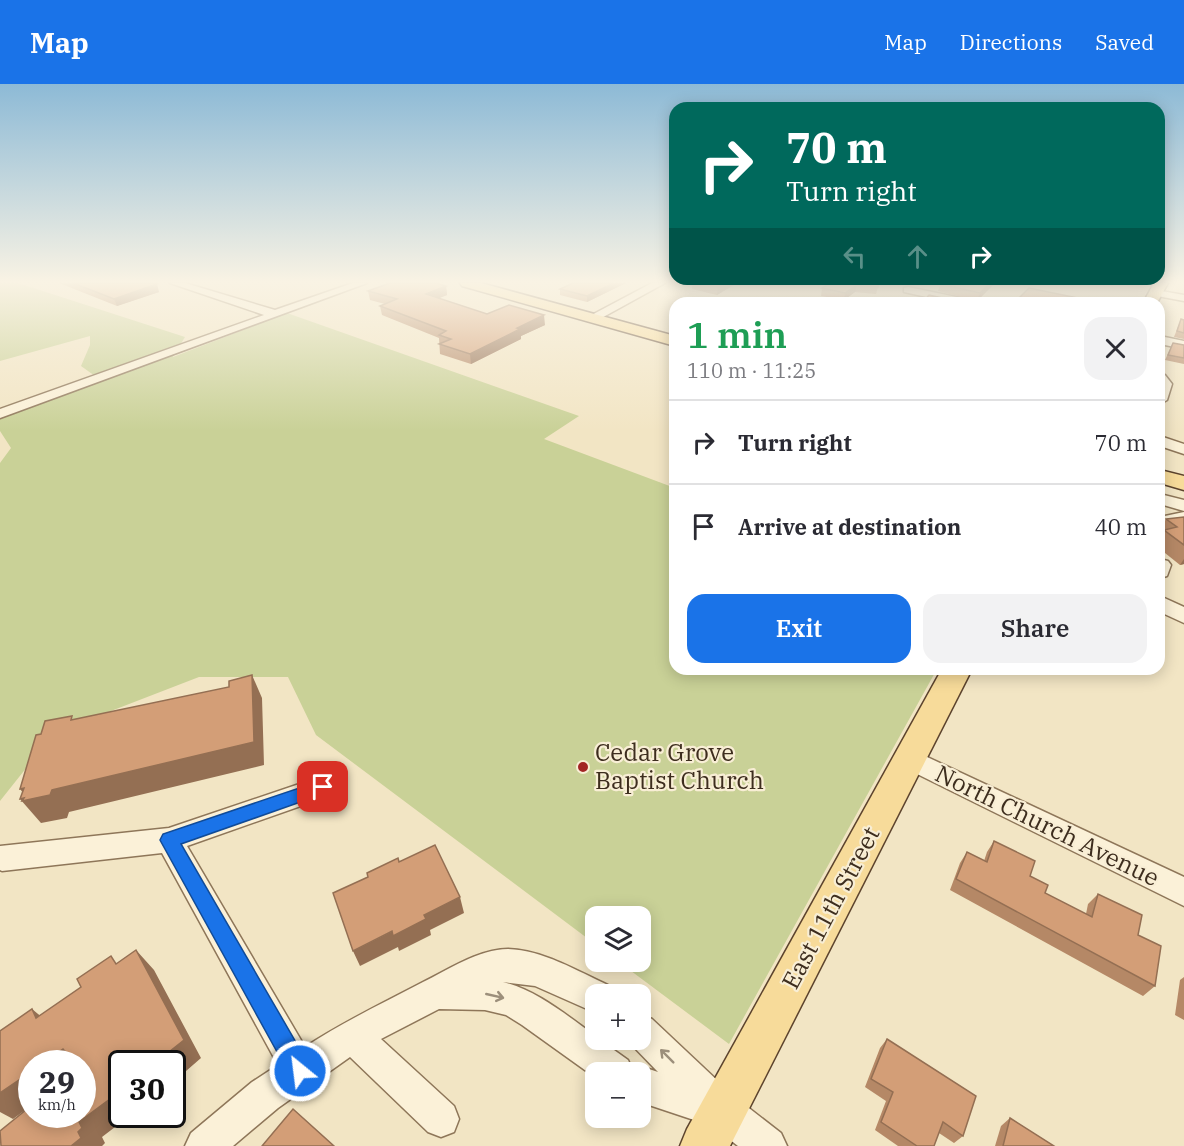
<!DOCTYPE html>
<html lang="en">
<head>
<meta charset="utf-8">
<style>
  body { margin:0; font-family:"IBM Plex Serif",serif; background:#f2f2f3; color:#2b2b33; height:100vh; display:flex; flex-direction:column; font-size:22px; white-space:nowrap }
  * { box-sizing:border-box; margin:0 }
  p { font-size:20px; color:#7c7c81 }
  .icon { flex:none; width:33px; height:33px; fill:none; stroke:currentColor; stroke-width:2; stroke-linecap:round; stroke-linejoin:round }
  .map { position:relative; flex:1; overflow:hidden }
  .drawer { position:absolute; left:669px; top:213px; width:496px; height:378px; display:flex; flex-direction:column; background:#fff; border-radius:18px; box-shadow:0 3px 15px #0003 }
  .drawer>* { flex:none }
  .guide { position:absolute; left:669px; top:18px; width:496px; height:183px; border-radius:18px; box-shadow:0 3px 15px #0003; background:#00695c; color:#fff; overflow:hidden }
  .buttons { position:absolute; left:585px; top:822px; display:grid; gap:12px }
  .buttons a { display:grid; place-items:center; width:66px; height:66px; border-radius:12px; background:#fff; box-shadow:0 3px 15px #0003; font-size:30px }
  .speed { position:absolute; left:18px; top:966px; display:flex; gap:12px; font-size:30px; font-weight:700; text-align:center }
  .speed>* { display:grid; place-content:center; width:78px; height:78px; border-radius:50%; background:#fff; box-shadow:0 3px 15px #0003; line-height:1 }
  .speed small { font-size:15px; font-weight:400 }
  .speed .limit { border:3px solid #111; border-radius:9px; background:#fff; color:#111 }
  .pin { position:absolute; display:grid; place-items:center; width:51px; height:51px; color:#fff; margin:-26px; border-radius:12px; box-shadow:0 3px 9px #0006 }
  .me { position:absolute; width:66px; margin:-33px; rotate:331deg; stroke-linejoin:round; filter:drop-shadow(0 0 4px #0008) }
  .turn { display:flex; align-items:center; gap:21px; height:126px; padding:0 18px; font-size:27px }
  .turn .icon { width:78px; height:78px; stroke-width:2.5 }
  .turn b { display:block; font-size:42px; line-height:51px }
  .lanes { display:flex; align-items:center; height:57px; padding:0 18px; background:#0003; justify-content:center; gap:30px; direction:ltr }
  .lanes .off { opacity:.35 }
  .round { display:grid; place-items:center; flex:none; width:63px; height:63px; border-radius:18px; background:#f2f2f3 }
  .head { display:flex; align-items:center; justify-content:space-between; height:102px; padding:0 18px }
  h1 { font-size:36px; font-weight:600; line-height:45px; color:#1e9e55 }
  .action { display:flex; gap:12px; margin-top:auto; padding:12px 18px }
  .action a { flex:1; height:69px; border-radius:18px; background:#1a73e8; color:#fff; font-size:24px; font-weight:600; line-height:69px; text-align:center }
  .action a+a { background:#f2f2f3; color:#2b2b33 }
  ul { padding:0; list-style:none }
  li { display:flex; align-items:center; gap:18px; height:84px; padding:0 18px; border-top:2px solid #e1e1e2 }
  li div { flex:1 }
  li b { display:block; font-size:22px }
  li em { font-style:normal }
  header { display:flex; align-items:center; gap:36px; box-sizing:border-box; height:84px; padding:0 30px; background:#1a73e8; color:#fff }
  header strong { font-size:28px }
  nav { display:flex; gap:33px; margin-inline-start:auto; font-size:21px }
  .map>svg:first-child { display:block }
</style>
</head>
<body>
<header>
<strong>Map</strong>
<nav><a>Map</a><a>Directions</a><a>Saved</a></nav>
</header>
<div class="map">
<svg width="1184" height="1062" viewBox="0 0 1184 1062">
  <rect width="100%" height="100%" fill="#f2e5c4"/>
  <g fill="#c9d197">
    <path d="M0 199H18L185 253 180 261 95 292 81 282 90 261V252L0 277Z"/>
    <path d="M287 229 579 332 544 355 675 404V585H937L729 960 619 878H640V832H596L595 860 316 651 288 593H199L54 649 0 717V379L11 364 0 347V334L174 270 173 273Z"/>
  </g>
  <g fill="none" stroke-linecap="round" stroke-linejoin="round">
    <g stroke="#8e7659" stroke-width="3">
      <g id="minor">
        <path d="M170 199H185L275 226 353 199H367L0 334V325L264 231Z"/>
        <path d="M652 199H665L596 237H588L586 234Z"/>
        <path d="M908 203 971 216 977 219H954L904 208V204Z"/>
        <path d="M1156 206 1184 211V217L1152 211V207Z"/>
        <path d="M1160 252 1184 257V265L1160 260Z"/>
        <path d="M1160 290 1165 291 1172 300 1167 316 1160 320Z"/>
        <path d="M1160 352 1184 360V370L1160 362Z"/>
        <path d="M1160 410 1184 416V427L1160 420Z"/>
        <path d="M1184 428V438L1160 443V433Z"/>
        <path d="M1160 475 1168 477 1171 481 1167 492 1160 494Z"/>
        <path d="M1160 512 1184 523V539L1160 528Z"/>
        <path d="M910 665 1184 793V822L901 682 897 675 901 668Z"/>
        <path d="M323 692 332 695 336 703 332 711 187 762 305 963C343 938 383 919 423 898 448 886 479 865 508 865 543 866 577 887 608 901L611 910H596V929L535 902 503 898C537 906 567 932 596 952V956H600L628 976 632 985 640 982 658 988 627 956H640V930L652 935 736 1014 781 1049 787 1062H738L712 1042 640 1018V988H596V994L522 941 506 931 485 926 439 925 381 955 454 1022 459 1035 454 1048 441 1053 428 1048 350 973 278 1024 233 1062H185L191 1049 252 998 278 981 162 769 2 787 0 786V762L169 744Z"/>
      </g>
    </g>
    <g stroke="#5c432d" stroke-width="3">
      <g id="major">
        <path d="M460 199H481L675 252V262L462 202Z"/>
        <path d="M1154 199H1168L1157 219H1143Z"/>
        <path d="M1160 386 1184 392V406L1160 399Z"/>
        <path d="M942 585H972L730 1062H680L687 1045Z"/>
      </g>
    </g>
    <use href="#minor" fill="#fbf1d8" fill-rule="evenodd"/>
    <use href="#major" fill="#f7db9a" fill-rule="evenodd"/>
  </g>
  <g fill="#b58866">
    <path d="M59 199H152L159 208 117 222Z"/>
    <path d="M572 199H626L587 218 560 211V205Z"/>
    <path d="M693 199H737L717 211 692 205Z"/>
    <path d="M831 199 878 203 876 210 855 208 844 216 821 212 822 204Z"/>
    <path d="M941 199H995L977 217 938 207Z"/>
    <path d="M446 202 447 211 439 214 487 230 545 241 521 252V255L471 280 440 270 439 254 382 231 380 222 385 220 370 216 368 207Z"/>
    <path d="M1181 235 1184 236V255L1174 253Z"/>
    <path d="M1173 259 1184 261V280L1165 276Z"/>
    <path d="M1184 433V480L1180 481 1160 465V445L1166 435Z"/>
    <path d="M994 757 1030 792 1045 809 1086 830 1088 820 1098 810 1138 851 1155 902 1143 912 950 806 960 779 967 768 984 777 987 768Z"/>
    <path d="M1184 893V936L1175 931 1180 896Z"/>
    <path d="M887 955 963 1052 954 1059 939 1049 934 1062H898L875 1046 886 1017 865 1003 880 964Z"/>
    <path d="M1010 1034 1054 1062H995L1001 1042Z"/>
  </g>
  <g fill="#946f53">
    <path d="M614 199H626L587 218V212Z"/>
    <path d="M726 199H737L717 211 718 203Z"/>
    <path d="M990 199H995L977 217 980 209Z"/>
    <path d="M157 200 159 208 117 222 114 215Z"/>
    <path d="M857 201 855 208 844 216 845 209Z"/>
    <path d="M446 202 447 211 427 219 426 210Z"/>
    <path d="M544 231 545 241 521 252V255L471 280 470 270 517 244Z"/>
    <path d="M1184 475V480L1180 481Z"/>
    <path d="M252 591 262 614 264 681 69 728 67 734 41 739 20 715 24 714 29 716 20 705 24 704 52 706Z"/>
    <path d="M460 813 464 829 430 846 431 851 399 867 398 863 360 882 353 867Z"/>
    <path d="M136 866 154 886 201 974 178 994 184 1006 172 1015V980H161L159 976Z"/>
    <path d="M32 925 55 944 36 934Z"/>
    <path d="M63 965 82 980H42Z"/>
    <path d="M32 987V1021L13 1035 0 1028V1009Z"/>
    <path d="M122 1006V1030H132L102 1053 105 1059 102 1062H71L78 1048 79 1038Z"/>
  </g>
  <g fill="#d39e77" stroke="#946f53" stroke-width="1.5">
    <path d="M73 199H152L157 200 114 215Z"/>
    <path d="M390 199H436L446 202 426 210 487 230 509 221 544 231 517 244 520 245 470 270 439 260 451 255 439 251 446 247 380 222 397 215 368 207Z"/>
    <path d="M573 199H614L587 212 560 205Z"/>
    <path d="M696 199H726L718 203Z"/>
    <path d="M831 199H878V203L857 201 845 209 822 204Z"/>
    <path d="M941 199H990L980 209 940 200Z"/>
    <path d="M1029 204 1097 218 1096 219H1014Z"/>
    <path d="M929 211 955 217H974L972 219H922Z"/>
    <path d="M1181 235 1184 236V249L1177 247Z"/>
    <path d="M1173 259 1184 261V274L1168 271Z"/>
    <path d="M1184 433V461L1164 446 1177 443 1166 435Z"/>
    <path d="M252 591 254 658 52 706 50 711 22 717 24 714 20 715 24 704 20 705 36 651 41 650 45 637 72 632 71 636 229 603V597Z"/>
    <path d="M994 757 1035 777 1030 792 1048 801 1045 809 1092 833 1098 810 1142 831 1138 851 1161 862 1155 902 956 795 967 768 987 778Z"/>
    <path d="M435 761 460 813 424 831 426 835 393 852 392 847 353 867 333 809 368 793 367 789 398 774 399 778Z"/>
    <path d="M136 866 184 956 159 976 161 980H122V1006L79 1038 82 1044 78 1048 81 1054 71 1062H1L0 1047 32 1021V1030H82V980H75L63 965 42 980H32V987L0 1009V947L32 925 36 934 81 903 77 895 111 872 116 880Z"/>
    <path d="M887 955 976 1012 963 1052 943 1038 934 1062H917L881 1038 893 1008 871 995Z"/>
    <path d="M293 1025 334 1062H262Z"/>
    <path d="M1010 1034 1054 1062H1003Z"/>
  </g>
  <defs><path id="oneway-shaft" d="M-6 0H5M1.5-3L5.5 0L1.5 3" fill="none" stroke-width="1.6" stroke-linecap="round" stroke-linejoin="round" transform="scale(1.5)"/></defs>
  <g stroke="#9c8f7b">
    <use href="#oneway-shaft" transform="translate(495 912) rotate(13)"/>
    <use href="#oneway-shaft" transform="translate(667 972) rotate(-135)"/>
  </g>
  <linearGradient id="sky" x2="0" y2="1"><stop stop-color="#8dbad6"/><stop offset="0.57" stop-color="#f9f3e4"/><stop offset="1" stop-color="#f9f3e4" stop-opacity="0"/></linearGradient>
  <rect width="1184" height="347" fill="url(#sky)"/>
  <path fill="#1a73e8" stroke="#114b97" stroke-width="1.5" d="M323 696 329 698 331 703 329 708 181 760 308 979 311 987 308 995 300 998 292 995 160 756 163 750Z"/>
  <circle fill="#a22424" stroke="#f8eed5" stroke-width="2" cx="583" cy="683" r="6"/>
  <g text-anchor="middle" stroke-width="4.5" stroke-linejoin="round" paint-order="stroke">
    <g font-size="24" fill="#3d2d1e" stroke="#f8eed5" text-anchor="start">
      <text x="595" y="677">Cedar Grove<tspan x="595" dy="28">Baptist Church</tspan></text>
    </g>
    <g font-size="24" fill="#3d2d1e" stroke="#f8eed5">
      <text transform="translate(1047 742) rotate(26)" y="8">North Church Avenue</text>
      <text transform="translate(831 824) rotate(-62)" y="8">East 11th Street</text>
    </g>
  </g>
</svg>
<div class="buttons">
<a><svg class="icon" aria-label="layers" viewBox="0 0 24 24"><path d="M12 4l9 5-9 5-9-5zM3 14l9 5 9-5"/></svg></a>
<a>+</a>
<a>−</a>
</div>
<div class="speed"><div>29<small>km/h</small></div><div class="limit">30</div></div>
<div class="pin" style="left:323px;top:703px;background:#d93025"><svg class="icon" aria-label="arrive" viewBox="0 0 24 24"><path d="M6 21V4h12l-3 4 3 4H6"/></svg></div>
<svg class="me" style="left:300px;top:987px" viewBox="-20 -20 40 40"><circle r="17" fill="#1a73e8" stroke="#fff" stroke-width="3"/><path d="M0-11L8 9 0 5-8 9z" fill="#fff"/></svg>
<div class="guide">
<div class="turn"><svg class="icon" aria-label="right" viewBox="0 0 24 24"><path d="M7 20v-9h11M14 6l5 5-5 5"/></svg><div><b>70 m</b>Turn right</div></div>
<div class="lanes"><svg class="icon off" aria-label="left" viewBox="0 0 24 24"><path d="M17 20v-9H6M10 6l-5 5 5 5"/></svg><svg class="icon off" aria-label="ahead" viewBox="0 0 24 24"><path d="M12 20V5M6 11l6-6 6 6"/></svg><svg class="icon" aria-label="right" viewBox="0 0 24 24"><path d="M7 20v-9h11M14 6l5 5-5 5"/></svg></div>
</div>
<section class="drawer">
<div class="head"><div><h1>1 min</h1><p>110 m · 11:25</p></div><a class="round"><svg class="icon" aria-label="close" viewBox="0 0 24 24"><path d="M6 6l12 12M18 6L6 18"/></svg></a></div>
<ul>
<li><svg class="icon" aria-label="right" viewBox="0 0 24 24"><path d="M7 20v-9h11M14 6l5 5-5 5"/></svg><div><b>Turn right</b></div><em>70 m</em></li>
<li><svg class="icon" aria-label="arrive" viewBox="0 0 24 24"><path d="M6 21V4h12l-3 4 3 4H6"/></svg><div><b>Arrive at destination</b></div><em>40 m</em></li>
</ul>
<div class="action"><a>Exit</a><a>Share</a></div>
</section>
</div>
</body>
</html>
